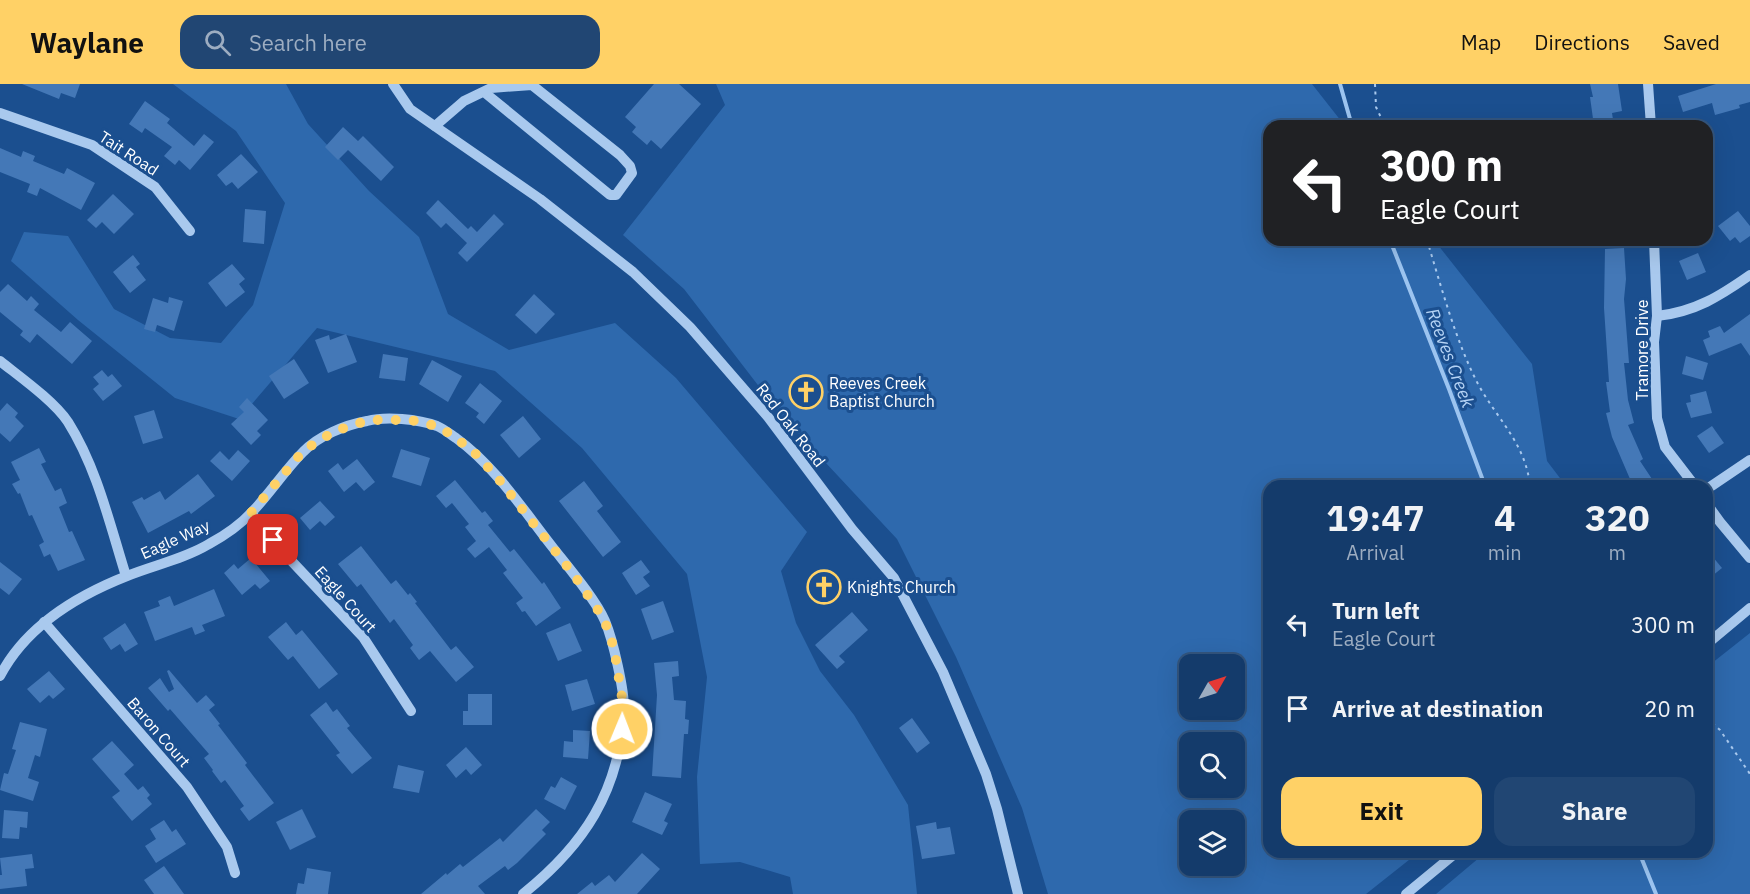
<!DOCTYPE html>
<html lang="en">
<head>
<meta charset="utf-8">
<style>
  body { margin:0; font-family:"IBM Plex Sans",sans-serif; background:#214673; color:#f1f3f6; height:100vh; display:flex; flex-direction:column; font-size:22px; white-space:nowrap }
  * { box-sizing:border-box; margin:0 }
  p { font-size:20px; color:#9dadc1 }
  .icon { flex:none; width:33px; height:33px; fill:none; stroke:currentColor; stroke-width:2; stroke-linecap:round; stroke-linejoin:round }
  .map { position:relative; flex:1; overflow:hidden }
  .details { position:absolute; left:1263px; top:396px; width:450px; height:378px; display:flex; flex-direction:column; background:#143b6b; border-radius:18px; box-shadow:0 6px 24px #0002,0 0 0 2px #33557e }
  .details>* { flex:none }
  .guide { position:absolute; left:1263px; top:36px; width:450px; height:126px; border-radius:18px; box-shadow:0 6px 24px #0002,0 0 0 2px #33557e; background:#202124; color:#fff; overflow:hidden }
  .needle { width:39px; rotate:51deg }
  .fabs { position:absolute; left:1179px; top:570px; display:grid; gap:12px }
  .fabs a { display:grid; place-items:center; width:66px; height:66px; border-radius:12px; background:#143b6b; box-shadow:0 6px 24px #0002,0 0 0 2px #33557e; font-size:30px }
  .pin { position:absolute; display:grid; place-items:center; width:51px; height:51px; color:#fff; margin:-26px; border-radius:12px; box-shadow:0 3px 9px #0006 }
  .me { position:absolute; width:66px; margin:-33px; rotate:1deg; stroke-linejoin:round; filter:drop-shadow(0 0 4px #0008) }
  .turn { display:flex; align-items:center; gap:21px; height:126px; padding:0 18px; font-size:27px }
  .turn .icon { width:78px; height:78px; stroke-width:2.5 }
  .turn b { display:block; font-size:42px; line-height:51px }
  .eta { display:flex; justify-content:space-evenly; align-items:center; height:102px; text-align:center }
  .eta b { font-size:36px; font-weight:700; line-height:42px }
  .cta { display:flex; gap:12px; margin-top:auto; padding:12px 18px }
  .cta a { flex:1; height:69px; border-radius:18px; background:#ffd166; color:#111; font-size:24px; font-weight:700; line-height:69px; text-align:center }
  .cta a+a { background:#214673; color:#f1f3f6 }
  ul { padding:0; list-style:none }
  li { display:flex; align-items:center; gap:18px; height:84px; padding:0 18px }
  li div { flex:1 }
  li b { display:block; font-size:22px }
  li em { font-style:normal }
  header { display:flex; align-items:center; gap:36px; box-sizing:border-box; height:84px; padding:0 30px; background:#ffd166; color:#111 }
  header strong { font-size:28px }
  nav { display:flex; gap:33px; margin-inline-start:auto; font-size:21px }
  .search { width:420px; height:54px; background:#214673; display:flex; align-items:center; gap:15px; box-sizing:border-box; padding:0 21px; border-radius:18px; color:#9dadc1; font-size:22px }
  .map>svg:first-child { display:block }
</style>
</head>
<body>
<header>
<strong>Waylane</strong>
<div class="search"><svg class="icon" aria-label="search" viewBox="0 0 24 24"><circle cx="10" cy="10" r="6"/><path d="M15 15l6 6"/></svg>Search here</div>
<nav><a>Map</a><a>Directions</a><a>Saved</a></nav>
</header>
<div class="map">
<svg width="1750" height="810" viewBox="0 0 1750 810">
  <rect width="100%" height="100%" fill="#1b4f8f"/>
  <g fill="#2e69ad" fill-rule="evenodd">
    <path d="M173 0H286L308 40 369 107 419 153 448 230 509 266 615 239 676 294 807 448 781 487 796 539 820 587 854 631 908 721 917 810H793L790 793 740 778 700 780 697 693 707 593 687 490 582 364 495 287 317 244 239 335 175 314 78 236 11 177 24 148 68 152 114 225 170 254 221 259 253 221 285 119 236 47Z"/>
    <path d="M716 0H1312L1345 42H1269V156H1434L1532 280 1547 377 1566 402H1269V768H1419L1366 810H1048L1022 724 956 573 897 455 781 331 684 205 623 151 725 21ZM1190 580H1234V626H1190ZM1234 658V704H1190V658ZM1234 736V782H1190V736Z"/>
    <path d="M1750 549V810H1436L1486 768H1707V583Z"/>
  </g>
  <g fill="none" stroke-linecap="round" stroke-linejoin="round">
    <g stroke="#9cc4f0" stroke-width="4">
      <path d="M1340 0 1352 42"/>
      <path d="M1390 156 1449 305 1485 402"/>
      <path d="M1639 768 1656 810"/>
    </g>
  </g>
  <g fill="#4478b7">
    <path d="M22 0H80L75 14 61 9 59 15Z"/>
    <path d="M654 0H679L701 20 661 65 651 56 647 61 632 48 636 43 625 33Z"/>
    <path d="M1590 0H1618L1622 27 1612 29 1614 42H1594L1590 13H1593Z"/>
    <path d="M1716 0H1750V18L1739 21 1740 24 1715 31 1712 19 1683 28 1678 12Z"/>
    <path d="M145 17 170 35 167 39 194 62 204 50 214 58 190 86 179 76 175 81 164 72 172 63 145 44 142 49 129 40Z"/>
    <path d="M343 43 358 57 363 52 394 83 381 97 348 66 338 76 325 63Z"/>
    <path d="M0 64 21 73 23 67 35 72 33 77 64 90 67 84 95 99 81 126 40 104 37 112 27 108 30 100 0 88Z"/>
    <path d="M241 70 258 88 238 105 232 98 226 102 217 91Z"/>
    <path d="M113 110 134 130 114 150 102 138 96 144 87 136Z"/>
    <path d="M438 116 468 145 471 142 477 148 494 130 504 140 467 178 458 169 467 159 446 139 441 144 426 129Z"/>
    <path d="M245 125 266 127 264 160 243 158Z"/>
    <path d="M1738 127 1750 142V152L1740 159 1735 153 1730 157 1718 142Z"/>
    <path d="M1624 164 1626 195 1624 215 1629 279H1624L1628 316 1634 339 1628 341 1643 375 1640 377 1654 398 1648 402H1633L1612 353 1606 329 1610 328 1606 298H1609L1604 224 1605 165Z"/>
    <path d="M1698 169 1706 188 1687 196 1679 177Z"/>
    <path d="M133 171 140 180 136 183 146 196 130 209 113 188Z"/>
    <path d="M232 180 245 195 239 200 245 208 226 223 208 199Z"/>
    <path d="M8 200 27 217 31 212 39 220 34 226 61 248 70 238 92 257 72 280 37 250 30 259 20 251 23 247 0 228V208Z"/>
    <path d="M534 210 555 230 536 250 515 231Z"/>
    <path d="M169 213 183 217 174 247 157 241 155 248 144 245 153 214 168 219Z"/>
    <path d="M1750 230V272L1741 259 1709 272 1703 256 1710 253 1708 247 1720 242 1724 249Z"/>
    <path d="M346 250 357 278 328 289 315 256 329 251 330 256Z"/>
    <path d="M383 270 408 274 405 297 379 294Z"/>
    <path d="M1686 272 1708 279 1703 296 1682 290Z"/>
    <path d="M294 275 309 299 284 315 269 292Z"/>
    <path d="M432 276 462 292 448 318 419 300Z"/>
    <path d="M102 286 108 293 112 290 122 302 103 317 93 305 99 300 93 293Z"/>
    <path d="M480 299 502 317 484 340 476 333 479 329 465 319Z"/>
    <path d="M1706 307 1712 329 1691 334 1686 319 1691 318 1690 311Z"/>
    <path d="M247 314 268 336 257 347 261 351 251 361 231 340 244 328 239 323Z"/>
    <path d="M7 319 18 329 15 333 24 342 10 358 0 349V327Z"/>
    <path d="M154 326 163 354 143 360 134 332Z"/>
    <path d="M523 332 541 355 519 374 500 351Z"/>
    <path d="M1712 342 1724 359 1709 369 1697 352Z"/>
    <path d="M39 364 46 378 41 380 55 407 61 404 67 419 59 423 69 448 72 447 85 476 58 487 50 470 44 473 39 461 44 458 32 431 29 432 20 409 18 410 12 400 20 396 11 378Z"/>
    <path d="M401 365 430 374 421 402 392 393Z"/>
    <path d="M238 366 250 377 232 397 210 377 220 367 229 376Z"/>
    <path d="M357 375 375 398 364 407 356 398 344 408 328 387 338 379 343 386Z"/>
    <path d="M198 390 215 412 191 430 189 427 148 449 132 418 142 413 144 416 160 407 165 416Z"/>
    <path d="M455 396 482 429 485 427 493 437 488 441 510 468 514 465 542 500 544 498 561 524 536 542 525 527 522 528 516 519 523 514 503 489 507 486 489 463 475 474 467 465 476 457 465 443 469 440 452 419 446 424 436 412Z"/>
    <path d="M584 397 603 422 597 427 621 458 603 473 559 417Z"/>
    <path d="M320 417 335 433 325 442 320 437 310 446 300 434Z"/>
    <path d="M361 462 391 500 396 496 408 511 410 509 417 518 415 519 451 566 456 562 474 583 456 598 430 567 419 576 410 564 413 561 394 535 390 539 361 500 357 503 338 480Z"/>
    <path d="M1707 466 1722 484 1707 496Z"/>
    <path d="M251 474 270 497 260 505 255 500 242 511 224 489 234 480 238 485Z"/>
    <path d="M641 476 650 488 643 493 650 502 636 511 622 489Z"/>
    <path d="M0 478 22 495 9 511 0 504Z"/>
    <path d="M214 505 225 532 202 541 205 547 195 551 192 543 155 557 144 528 160 522 158 517 170 512 174 522Z"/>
    <path d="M663 517 674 548 652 556 641 525Z"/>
    <path d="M852 528 868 546 839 572 845 578 837 585 815 561Z"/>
    <path d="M286 538 296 551 302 546 338 590 319 605 293 572 288 576 268 553Z"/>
    <path d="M125 539 138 560 125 568 120 560 111 566 103 554Z"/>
    <path d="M570 539 582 567 558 577 546 549Z"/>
    <path d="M678 577 679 592 672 593 674 616 686 617 685 635 689 636 688 650H684L681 694 652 692 657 611 654 579Z"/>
    <path d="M169 586 197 619 206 611 215 621 209 626 220 640 218 641 247 679 245 681 274 719 249 737 240 725 244 722 225 696 221 699 212 687 213 686 204 674 209 670 170 625 168 627 148 604 160 594 169 608 174 605 167 587Z"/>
    <path d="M49 587 65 605 53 615 49 611 40 619 27 605Z"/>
    <path d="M587 595 595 620 572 627 565 601Z"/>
    <path d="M468 610H492V641H463V627H468Z"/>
    <path d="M326 618 333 628 337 625 350 642 347 644 372 674 352 690 336 671 340 669 310 631Z"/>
    <path d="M912 634 930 659 917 669 899 644Z"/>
    <path d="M20 638 47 645 40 673 35 671 28 694 39 698 33 717 0 706 4 689 8 690 16 666 12 665Z"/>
    <path d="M573 646 590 647 588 675 563 673 564 657 573 658Z"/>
    <path d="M112 657 134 681 124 690 138 706 143 702 150 711 147 714 152 720 132 737 112 713 120 707 92 675Z"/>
    <path d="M466 663 482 681 471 691 466 685 456 694 446 681Z"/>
    <path d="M398 681 424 687 419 709 393 704Z"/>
    <path d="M561 693 577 702 565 726 544 715 551 702 555 704Z"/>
    <path d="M645 708 672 720 664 737 668 739 662 751 632 738Z"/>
    <path d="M302 725 316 753 290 766 276 738Z"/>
    <path d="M536 725 550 738 542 746 546 750 517 779 508 786 505 782 478 802 485 810H421L446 789 447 791 460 780 463 783 500 754 503 758Z"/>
    <path d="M4 726 28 728 27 744 20 743 19 755 2 754Z"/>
    <path d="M164 736 172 748 176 745 186 760 156 779 145 762 156 755 150 745Z"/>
    <path d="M936 738 937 745 950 743 955 770 922 775 916 742Z"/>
    <path d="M642 769 660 785 637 810H577L592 798 595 802 609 791 615 798Z"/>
    <path d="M32 770 34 784 25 785 27 802 0 805V791H2L0 774Z"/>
    <path d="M164 782 184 810H154L144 796Z"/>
    <path d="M307 784 331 788 328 810H296L298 799 304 800Z"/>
  </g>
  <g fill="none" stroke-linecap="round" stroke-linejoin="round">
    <g stroke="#a9c9ee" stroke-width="2" stroke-dasharray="3 4.5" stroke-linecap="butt">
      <path d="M1375 0 1376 23 1385 42"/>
      <path d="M1427 156C1441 202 1456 258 1478 300 1497 335 1526 360 1530 402"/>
      <path d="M1707 634 1720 646 1750 690"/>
    </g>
    <g stroke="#a9c9ee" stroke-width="10">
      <path d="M393 0 410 25 540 115 633 188 690 243 768 333 852 445 894 494 943 588 986 690 997 725 1018 810"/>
      <path d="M1648 0 1651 42"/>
      <path d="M0 29 92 61 155 103 190 147"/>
      <path d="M435 42 464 17 491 4 532 1 620 71 630 82 632 89 616 111H610L484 8"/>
      <path d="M1654 156 1657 232 1654 258 1657 334 1665 363 1695 402"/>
      <path d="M1657 232C1695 228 1720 212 1750 191"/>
      <path d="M0 277C20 293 54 317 68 338 97 384 110 441 126 492"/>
      <path d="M1707 405 1750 376"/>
      <path d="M1707 420 1720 438 1750 474"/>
      <path d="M251 429 284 469 363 553 411 627"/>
      <path d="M44 538 187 703 227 763 235 789"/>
      <path d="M1707 560 1750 524"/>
      <path d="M0 592C26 542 76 512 127 492 154 481 184 475 209 460 224 452 242 439 253 427 271 408 285 386 303 368 318 352 345 341 367 337 386 332 418 335 437 342 444 345 450 350 456 354 496 383 524 427 554 465 569 484 596 516 605 537 613 556 625 608 624 628 619 708 584 761 523 810"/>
      <path d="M1406 810 1457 768"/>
    </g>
  </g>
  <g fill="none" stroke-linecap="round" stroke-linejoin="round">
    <path stroke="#ffd166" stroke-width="10" stroke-dasharray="0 18" d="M273 456 251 429 304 366 335 347 369 336H411L440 343 472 366 497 393 574 491 604 535 614 564 624 626 622 645"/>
  </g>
  <defs>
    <g id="church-ring" transform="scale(1.725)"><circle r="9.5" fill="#1b4f8f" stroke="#ffd166" stroke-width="1.5"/><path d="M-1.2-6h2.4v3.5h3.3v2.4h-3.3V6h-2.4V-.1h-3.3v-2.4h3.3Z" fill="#ffd166"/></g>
  </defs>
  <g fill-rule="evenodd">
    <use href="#church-ring" x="806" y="308"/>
    <use href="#church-ring" x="824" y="503"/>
  </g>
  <g text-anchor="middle" stroke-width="6" stroke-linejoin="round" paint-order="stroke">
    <g font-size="16" fill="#fff" stroke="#1b4f8f">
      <text transform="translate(129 69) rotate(33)" y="6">Tait Road</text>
      <text transform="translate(1642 266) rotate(-90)" y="6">Tramore Drive</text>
      <text transform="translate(791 341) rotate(52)" y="6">Red Oak Road</text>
      <text transform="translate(175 455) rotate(-24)" y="6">Eagle Way</text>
      <text transform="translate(346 515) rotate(48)" y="6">Eagle Court</text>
      <text transform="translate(159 648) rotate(49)" y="6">Baron Court</text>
    </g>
    <g font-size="16" fill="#fff" stroke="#1b4f8f" text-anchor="start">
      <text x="829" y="305">Reeves Creek<tspan x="829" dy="18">Baptist Church</tspan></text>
      <text x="847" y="509">Knights Church</text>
    </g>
    <g font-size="18" font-style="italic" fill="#b5d3f5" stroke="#1b4f8f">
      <text transform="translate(1450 274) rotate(69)" y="6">Reeves Creek</text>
    </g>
  </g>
</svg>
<div class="fabs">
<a><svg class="needle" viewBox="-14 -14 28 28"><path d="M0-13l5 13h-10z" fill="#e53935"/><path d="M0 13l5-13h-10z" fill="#9dadc1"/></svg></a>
<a><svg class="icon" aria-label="search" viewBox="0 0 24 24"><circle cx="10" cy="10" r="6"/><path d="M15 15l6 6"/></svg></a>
<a><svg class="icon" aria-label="layers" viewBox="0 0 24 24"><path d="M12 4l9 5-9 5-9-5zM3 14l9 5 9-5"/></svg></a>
</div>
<div class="pin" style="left:273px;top:456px;background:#d93025"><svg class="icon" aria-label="arrive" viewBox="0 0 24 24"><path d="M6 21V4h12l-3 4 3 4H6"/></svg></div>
<svg class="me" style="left:622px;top:645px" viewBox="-20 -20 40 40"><circle r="17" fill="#ffd166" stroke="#fff" stroke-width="3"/><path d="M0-11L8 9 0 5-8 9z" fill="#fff"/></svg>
<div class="guide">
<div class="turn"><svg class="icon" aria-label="left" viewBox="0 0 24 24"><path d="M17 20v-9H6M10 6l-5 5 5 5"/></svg><div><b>300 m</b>Eagle Court</div></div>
</div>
<section class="details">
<div class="eta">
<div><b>19:47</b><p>Arrival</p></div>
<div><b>4</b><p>min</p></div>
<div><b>320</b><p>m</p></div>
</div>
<ul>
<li><svg class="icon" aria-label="left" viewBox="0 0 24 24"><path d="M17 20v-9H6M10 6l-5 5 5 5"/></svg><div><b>Turn left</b><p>Eagle Court</p></div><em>300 m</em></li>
<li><svg class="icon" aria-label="arrive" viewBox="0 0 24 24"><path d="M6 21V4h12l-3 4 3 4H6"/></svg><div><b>Arrive at destination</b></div><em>20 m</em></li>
</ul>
<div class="cta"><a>Exit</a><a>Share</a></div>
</section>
</div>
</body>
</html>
